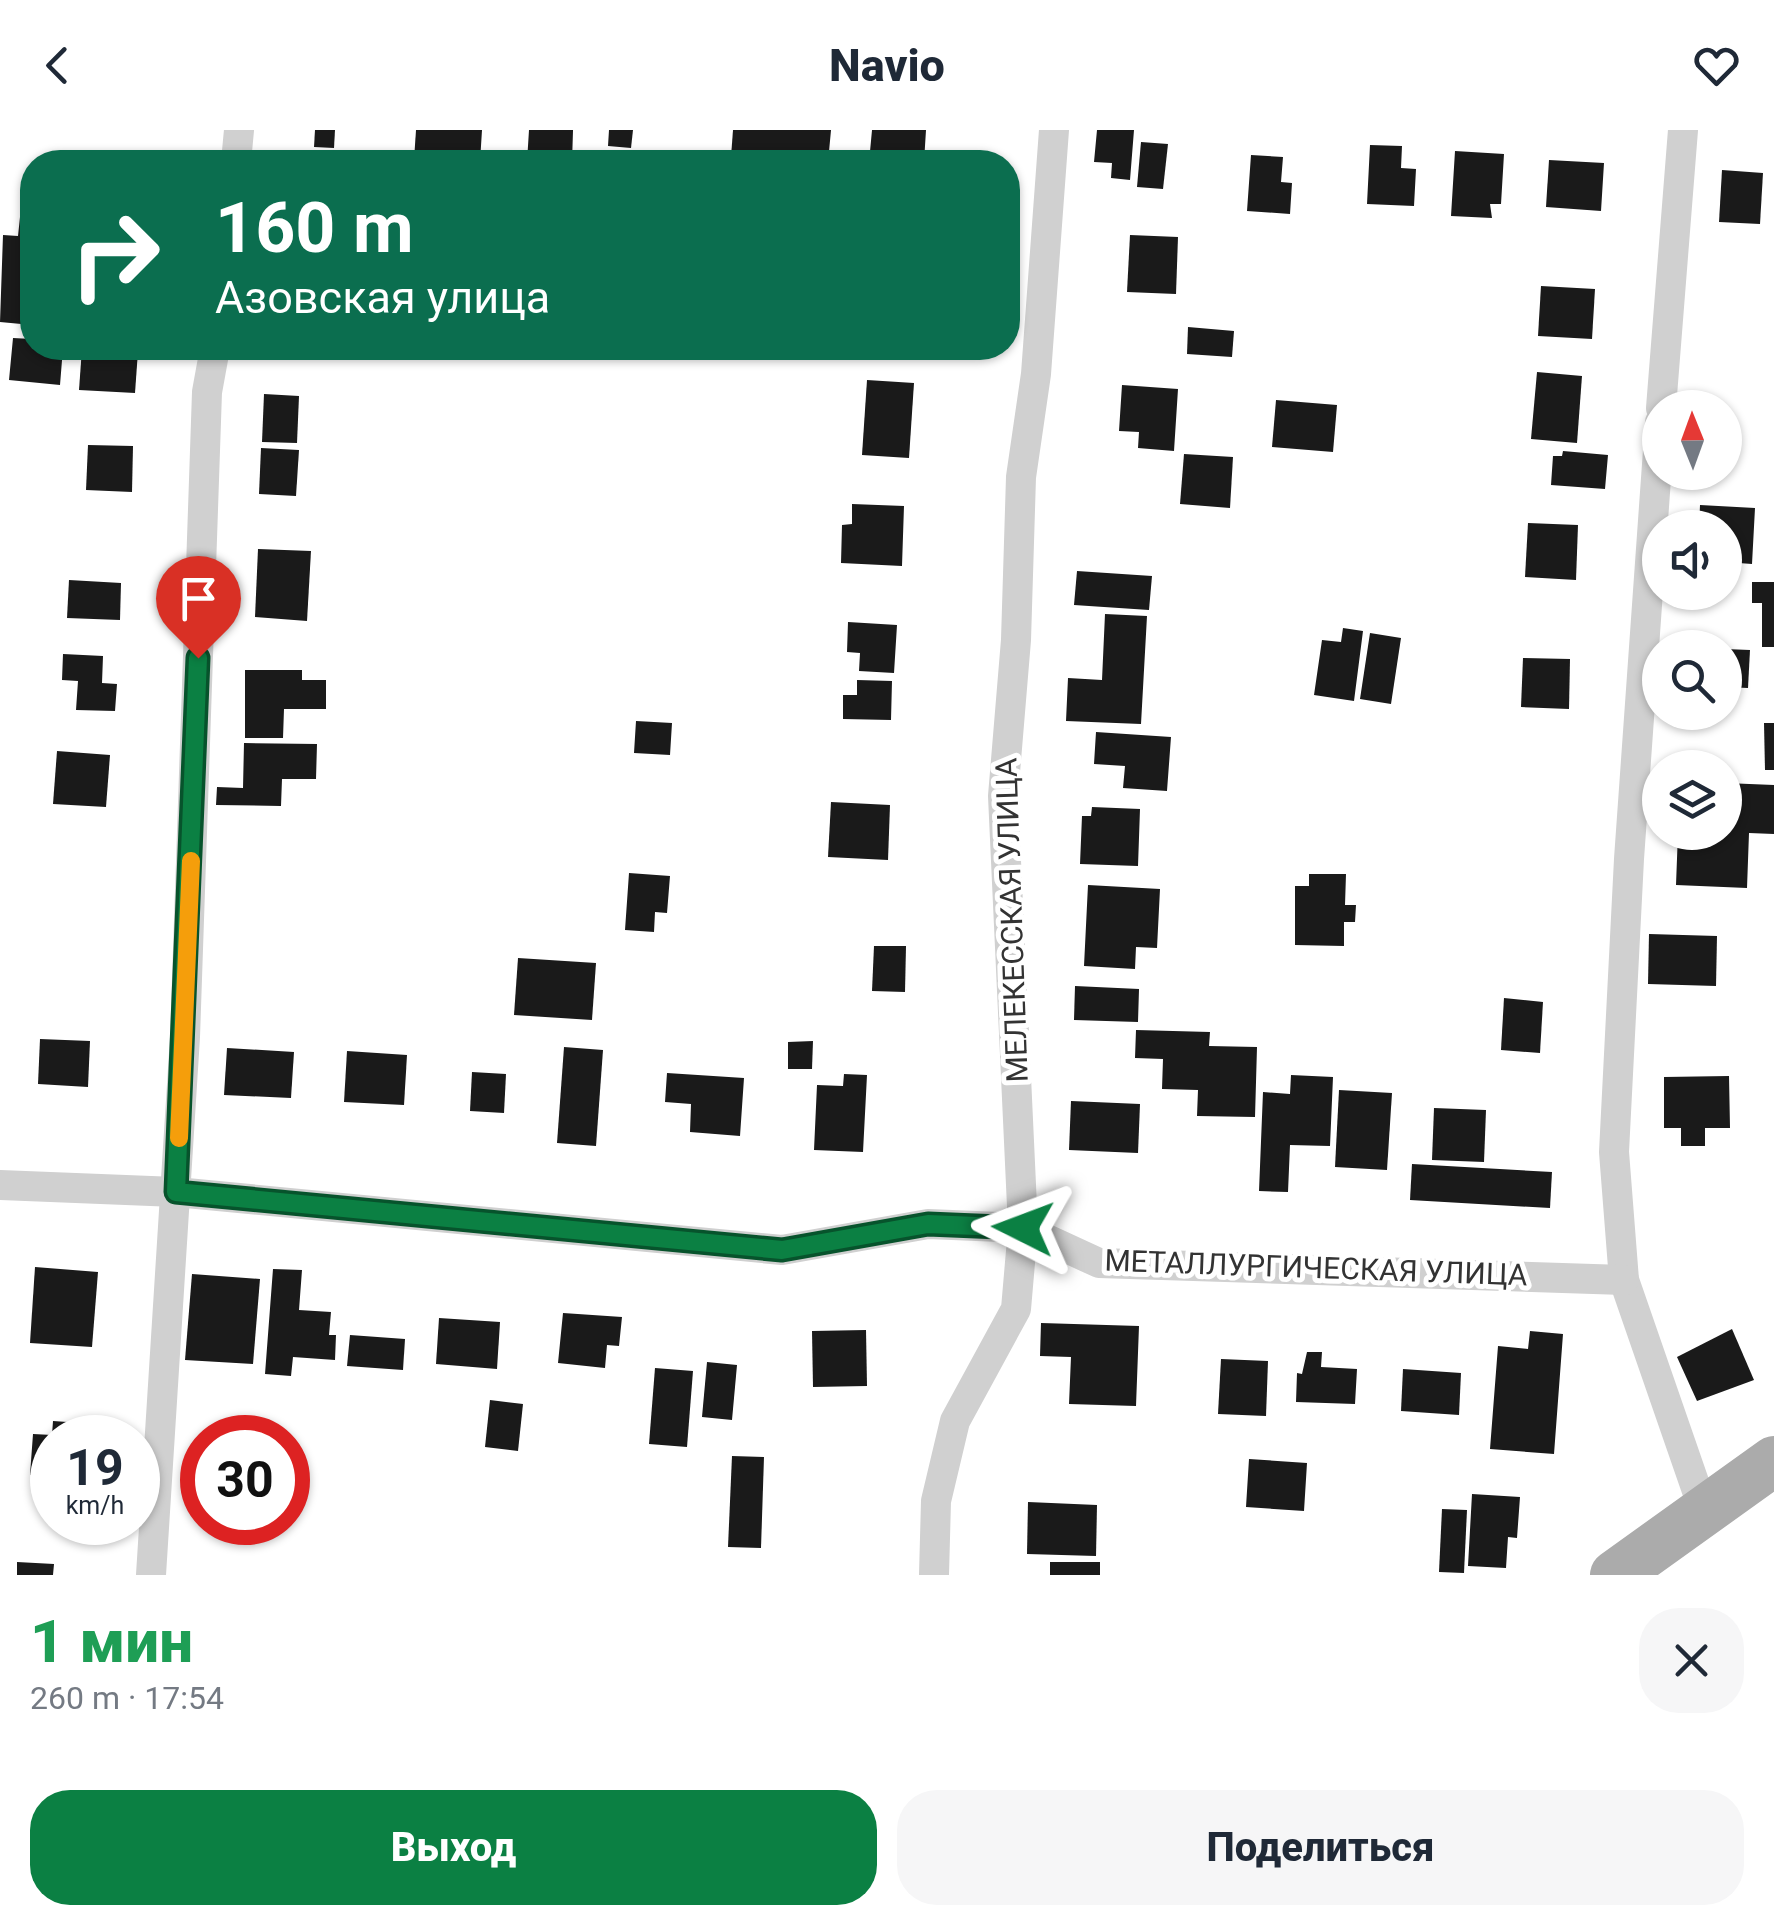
<!DOCTYPE html>
<html lang="ru">
<head>
<meta charset="utf-8">
<style>
  body { margin:0; font-family:Roboto,sans-serif; background:#f6f6f7; color:#1f2937; height:100vh; display:flex; flex-direction:column; font-size:38px; white-space:nowrap }
  * { box-sizing:border-box; margin:0 }
  p { font-size:32px; color:#747a83 }
  .icon { flex:none; width:55px; height:55px; fill:none; stroke:currentColor; stroke-width:2; stroke-linecap:round; stroke-linejoin:round }
  .map { position:relative; height:1445px; overflow:hidden }
  .side { display:flex; flex-direction:column; background:#fff; flex:1 }
  .side>* { flex:none }
  .guide { position:absolute; left:20px; top:20px; width:1000px; height:210px; border-radius:40px; box-shadow:0 2px 8px #0004; background:#0b6e4f; color:#fff; overflow:hidden }
  .needle { width:65px; rotate:359deg }
  .buttons { position:absolute; left:1642px; top:260px; display:grid; gap:20px }
  .buttons a { display:grid; place-items:center; width:100px; height:100px; border-radius:50%; background:#fff; box-shadow:0 2px 8px #0004; font-size:50px }
  .speed { position:absolute; left:30px; top:1285px; display:flex; gap:20px; font-size:50px; font-weight:700; text-align:center }
  .speed>* { display:grid; place-content:center; width:130px; height:130px; border-radius:50%; background:#fff; box-shadow:0 2px 8px #0004; line-height:1 }
  .speed small { font-size:25px; font-weight:400 }
  .speed .limit { border:15px solid #d22; background:#fff; color:#111 }
  .pin { position:absolute; display:grid; place-items:center; width:85px; height:85px; color:#fff; margin:-102px -42px; border-radius:50% 50% 50% 0; rotate:-45deg; box-shadow:0 0 10px #0007 }
  .pin .icon { rotate:45deg }
  .me { position:absolute; width:110px; margin:-55px; rotate:273deg; stroke-linejoin:round; filter:drop-shadow(0 0 8px #0008) }
  .turn { display:flex; align-items:center; gap:35px; height:210px; padding:0 30px; font-size:45px }
  .turn .icon { width:130px; height:130px; stroke-width:2.5 }
  .turn b { display:block; font-size:70px; line-height:85px }
  .round { display:grid; place-items:center; flex:none; width:105px; height:105px; border-radius:40px; background:#f6f6f7 }
  .headline { display:flex; align-items:center; justify-content:space-between; height:170px; padding:0 30px }
  h1 { font-size:60px; font-weight:800; line-height:75px; color:#1e9e55 }
  .action { display:flex; gap:20px; margin-top:auto; padding:20px 30px }
  .action a { flex:1; height:115px; border-radius:40px; background:#0b8043; color:#fff; font-size:40px; font-weight:800; line-height:115px; text-align:center }
  .action a+a { background:#f6f6f7; color:#1f2937 }
  header { display:flex; justify-content:space-between; align-items:center; height:130px; padding:0 30px; background:#fff; font-size:45px; font-weight:800 }
  .map>svg:first-child { display:block }
</style>
</head>
<body>
<header><svg class="icon" aria-label="back" viewBox="0 0 24 24"><path d="M15 5l-7 7 7 7"/></svg>Navio<svg class="icon" aria-label="heart" viewBox="0 0 24 24"><path d="M12 20l-8-8c-3-5 5-10 8-4 3-6 11-1 8 4z"/></svg></header>
<div class="map">
<svg width="1774" height="1445" viewBox="0 0 1774 1445">
  <rect width="100%" height="100%" fill="#fff"/>
  <g fill="#1a1a1a">
    <path d="M315 0H335L334 18 314 17Z"/>
    <path d="M416 0H482L480 32 414 30Z"/>
    <path d="M529 0H573L572 32H527Z"/>
    <path d="M609 0H633L631 18 608 16Z"/>
    <path d="M733 0H831L828 32H765L731 27Z"/>
    <path d="M872 0H926L924 32H869Z"/>
    <path d="M1097 0H1134L1130 50 1111 48 1112 33 1094 32Z"/>
    <path d="M1141 12 1168 14 1163 59 1137 57Z"/>
    <path d="M1370 15 1402 16 1401 38 1416 39 1414 76 1367 74Z"/>
    <path d="M1455 21 1504 24 1501 74H1490L1492 88 1451 86Z"/>
    <path d="M1251 25 1283 27 1281 52 1292 53 1290 84 1247 81Z"/>
    <path d="M1549 30 1604 33 1601 81 1546 77Z"/>
    <path d="M1722 40 1763 43 1760 94 1719 92Z"/>
    <path d="M20 87 32 89V195L0 192 3 105 18 106Z"/>
    <path d="M1130 105 1178 107 1176 164 1127 162Z"/>
    <path d="M1541 156 1595 159 1592 209 1538 206Z"/>
    <path d="M1188 197 1234 201 1232 227 1187 224Z"/>
    <path d="M13 208 32 209V218H63L60 255 9 250Z"/>
    <path d="M82 218 138 221 135 263 79 260Z"/>
    <path d="M1537 242 1582 246 1577 313 1531 309Z"/>
    <path d="M867 250 914 253 909 328 862 325Z"/>
    <path d="M1122 255 1178 259 1174 321 1138 318 1139 302 1119 301Z"/>
    <path d="M264 264 299 266 297 313 262 312Z"/>
    <path d="M1276 270 1337 275 1333 322 1272 317Z"/>
    <path d="M88 315 133 316 132 362 86 360Z"/>
    <path d="M261 318 299 320 296 366 259 364Z"/>
    <path d="M1563 321 1608 325 1605 359 1551 355 1553 326H1562Z"/>
    <path d="M1184 324 1233 327 1230 378 1180 374Z"/>
    <path d="M852 374 904 376 902 436 841 433 842 395 852 394Z"/>
    <path d="M1700 375 1755 378 1752 434 1725 432V398H1699Z"/>
    <path d="M1528 393 1578 395 1576 450 1525 447Z"/>
    <path d="M258 419 311 421 307 491 255 487Z"/>
    <path d="M1077 441 1152 446 1149 480 1074 475Z"/>
    <path d="M69 450 121 453 120 490 67 488Z"/>
    <path d="M1752 452H1774V517H1762V473H1752Z"/>
    <path d="M1105 484 1147 486 1141 594 1066 591 1068 548 1102 550Z"/>
    <path d="M848 492 897 495 894 543 859 541 860 523 847 522Z"/>
    <path d="M1343 498 1363 501 1354 571 1314 565 1322 510 1341 512Z"/>
    <path d="M1370 503 1401 508 1391 574 1360 569Z"/>
    <path d="M1725 519 1750 520 1748 558 1725 557Z"/>
    <path d="M63 524 103 526 102 553 117 554 115 581 76 580 78 551 62 550Z"/>
    <path d="M1523 528 1570 529 1569 579 1521 577Z"/>
    <path d="M245 540H302V550H326V579H284L283 608H245Z"/>
    <path d="M857 550 892 551 891 590 843 589V565H857Z"/>
    <path d="M636 591 672 593 670 625 634 623Z"/>
    <path d="M1764 593H1774V640H1765Z"/>
    <path d="M1096 602 1171 607 1167 661 1123 658 1125 636 1094 634Z"/>
    <path d="M244 613 317 614 316 649H282L281 676 216 675 217 657 243 658Z"/>
    <path d="M57 621 110 625 106 677 53 674Z"/>
    <path d="M1725 653 1774 655V704L1749 703 1747 758 1676 755 1678 702H1725Z"/>
    <path d="M831 672 890 675 888 730 828 727Z"/>
    <path d="M1092 677 1140 679 1138 736 1080 734 1082 686H1091Z"/>
    <path d="M629 743 670 746 667 783 655 782 654 802 625 800Z"/>
    <path d="M1309 744H1346L1345 775H1356L1355 792H1344V816L1295 815V756H1309Z"/>
    <path d="M1088 755 1160 759 1157 818 1136 817 1135 839 1084 836Z"/>
    <path d="M1649 804 1717 806 1716 856 1648 854Z"/>
    <path d="M874 816H906L905 862 872 861Z"/>
    <path d="M518 828 596 833 592 890 514 885Z"/>
    <path d="M1075 856 1139 859 1138 892 1074 890Z"/>
    <path d="M1504 868 1543 872 1540 923 1501 920Z"/>
    <path d="M1136 900 1210 902 1209 916 1257 917 1255 987 1197 986 1198 960 1162 959 1163 929 1135 928Z"/>
    <path d="M40 909 90 911 88 957 38 954Z"/>
    <path d="M813 911 812 939H788V912Z"/>
    <path d="M564 917 603 920 596 1016 557 1013Z"/>
    <path d="M227 918 294 922 291 968 224 965Z"/>
    <path d="M347 921 407 925 404 975 344 972Z"/>
    <path d="M472 942 506 944 504 983 470 981Z"/>
    <path d="M667 943 744 948 740 1006 690 1002 691 974 665 972Z"/>
    <path d="M844 944 867 945 863 1022 814 1020 817 955 843 956Z"/>
    <path d="M1291 945 1333 947 1330 1016 1290 1015 1288 1062 1259 1061 1263 962 1290 964Z"/>
    <path d="M1729 946 1730 998H1705V1016H1681V998H1664V947Z"/>
    <path d="M1339 960 1392 963 1387 1040 1335 1037Z"/>
    <path d="M1071 971 1140 974 1138 1023 1069 1020Z"/>
    <path d="M1434 978 1486 980 1484 1032 1432 1030Z"/>
    <path d="M1412 1034 1552 1042 1550 1078 1410 1070Z"/>
    <path d="M35 1137 98 1142 92 1217 30 1213Z"/>
    <path d="M273 1139 302 1140 299 1180 331 1182 329 1205H336L335 1230 293 1227 291 1246 265 1244Z"/>
    <path d="M192 1144 260 1149 253 1234 185 1230Z"/>
    <path d="M563 1183 622 1187 619 1216 607 1215 605 1238 558 1233Z"/>
    <path d="M439 1188 500 1192 497 1239 436 1234Z"/>
    <path d="M1041 1193 1139 1196 1136 1276 1069 1274 1071 1227 1040 1226Z"/>
    <path d="M1732 1199 1754 1250 1697 1271 1677 1227Z"/>
    <path d="M866 1200 867 1256 813 1257 812 1201Z"/>
    <path d="M1530 1201 1563 1204 1554 1324 1490 1319 1498 1216 1528 1219Z"/>
    <path d="M350 1205 405 1209 403 1240 347 1236Z"/>
    <path d="M1307 1222H1322L1321 1237 1357 1239 1355 1274 1296 1272 1297 1243 1302 1244Z"/>
    <path d="M1221 1229 1268 1231 1266 1286 1218 1284Z"/>
    <path d="M707 1232 737 1235 732 1290 702 1287Z"/>
    <path d="M655 1238 693 1241 687 1317 649 1314Z"/>
    <path d="M1403 1239 1461 1243 1459 1285 1401 1281Z"/>
    <path d="M490 1270 523 1274 518 1321 485 1317Z"/>
    <path d="M53 1291 96 1294 95 1308H52V1347L30 1345 33 1304 52 1305Z"/>
    <path d="M732 1326 764 1327 761 1418 728 1417Z"/>
    <path d="M1249 1329 1307 1333 1304 1381 1246 1377Z"/>
    <path d="M1472 1364 1520 1367 1517 1408 1508 1407 1506 1438 1468 1436Z"/>
    <path d="M1028 1372 1097 1375 1096 1426 1027 1424Z"/>
    <path d="M1442 1379 1467 1380 1464 1443 1439 1442Z"/>
    <path d="M17 1432 54 1434 53 1445H17Z"/>
    <rect x="1050" y="1432" width="50" height="13"/>
  </g>
  <g fill="none" stroke-linecap="round" stroke-linejoin="round">
    <g stroke="#d0d0d0" stroke-width="30">
      <path d="M236 32 239 0"/>
      <path d="M1661 278 1683 0"/>
      <path d="M1660 292 1629 729 1614 1022 1624 1150 1704 1381"/>
      <path d="M0 1055 176 1062 782 1120 928 1094 1023 1098 1099 1133 1624 1150"/>
      <path d="M151 1445 185 907 207 262 215 218"/>
      <path d="M934 1445 936 1371 955 1291 1016 1179 1023 1098 1003 666 1016 510 1021 347 1036 244 1054 0"/>
    </g>
    <path stroke="#ababab" stroke-width="50" d="M1615 1445 1774 1331"/>
  </g>
  <g fill="none" stroke-linecap="round" stroke-linejoin="round">
    <g stroke="#07532c" stroke-width="25">
      <path id="route" d="M198 528 176 1062 782 1120 928 1094 1023 1098"/>
    </g>
    <use href="#route" stroke="#0b8043" stroke-width="18"/>
    <path stroke="#f59e0b" stroke-width="18" d="M179 1008 191 731"/>
  </g>
  <g text-anchor="middle" stroke-width="10" stroke-linejoin="round" paint-order="stroke">
    <g font-size="30" fill="#333" stroke="#fff">
      <text transform="translate(1012 790) rotate(-92)" y="10">МЕЛЕКЕССКАЯ УЛИЦА</text>
      <text transform="translate(1316 1138) rotate(2)" y="10">МЕТАЛЛУРГИЧЕСКАЯ УЛИЦА</text>
    </g>
  </g>
</svg>
<div class="buttons">
<a><svg class="needle" viewBox="-14 -14 28 28"><path d="M0-13l5 13h-10z" fill="#e53935"/><path d="M0 13l5-13h-10z" fill="#747a83"/></svg></a>
<a><svg class="icon" aria-label="sound" viewBox="0 0 24 24"><path d="M4 9h4l5-4v14l-5-4H4zM17 9q2 3 0 6"/></svg></a>
<a><svg class="icon" aria-label="search" viewBox="0 0 24 24"><circle cx="10" cy="10" r="6"/><path d="M15 15l6 6"/></svg></a>
<a><svg class="icon" aria-label="layers" viewBox="0 0 24 24"><path d="M12 4l9 5-9 5-9-5zM3 14l9 5 9-5"/></svg></a>
</div>
<div class="speed"><div>19<small>km/h</small></div><div class="limit">30</div></div>
<div class="pin" style="left:198px;top:528px;background:#d93025"><svg class="icon" aria-label="arrive" viewBox="0 0 24 24"><path d="M6 21V4h12l-3 4 3 4H6"/></svg></div>
<svg class="me" style="left:1023px;top:1098px" viewBox="-20 -20 40 40"><path d="M0-17L14 15 0 8-14 15z" fill="#0b8043" stroke="#fff" stroke-width="4"/></svg>
<div class="guide">
<div class="turn"><svg class="icon" aria-label="right" viewBox="0 0 24 24"><path d="M7 20v-9h11M14 6l5 5-5 5"/></svg><div><b>160 m</b>Азовская улица</div></div>
</div>
</div>
<section class="side">
<div class="headline"><div><h1>1 мин</h1><p>260 m · 17:54</p></div><a class="round"><svg class="icon" aria-label="close" viewBox="0 0 24 24"><path d="M6 6l12 12M18 6L6 18"/></svg></a></div>
<div class="action"><a>Выход</a><a>Поделиться</a></div>
</section>
</body>
</html>
